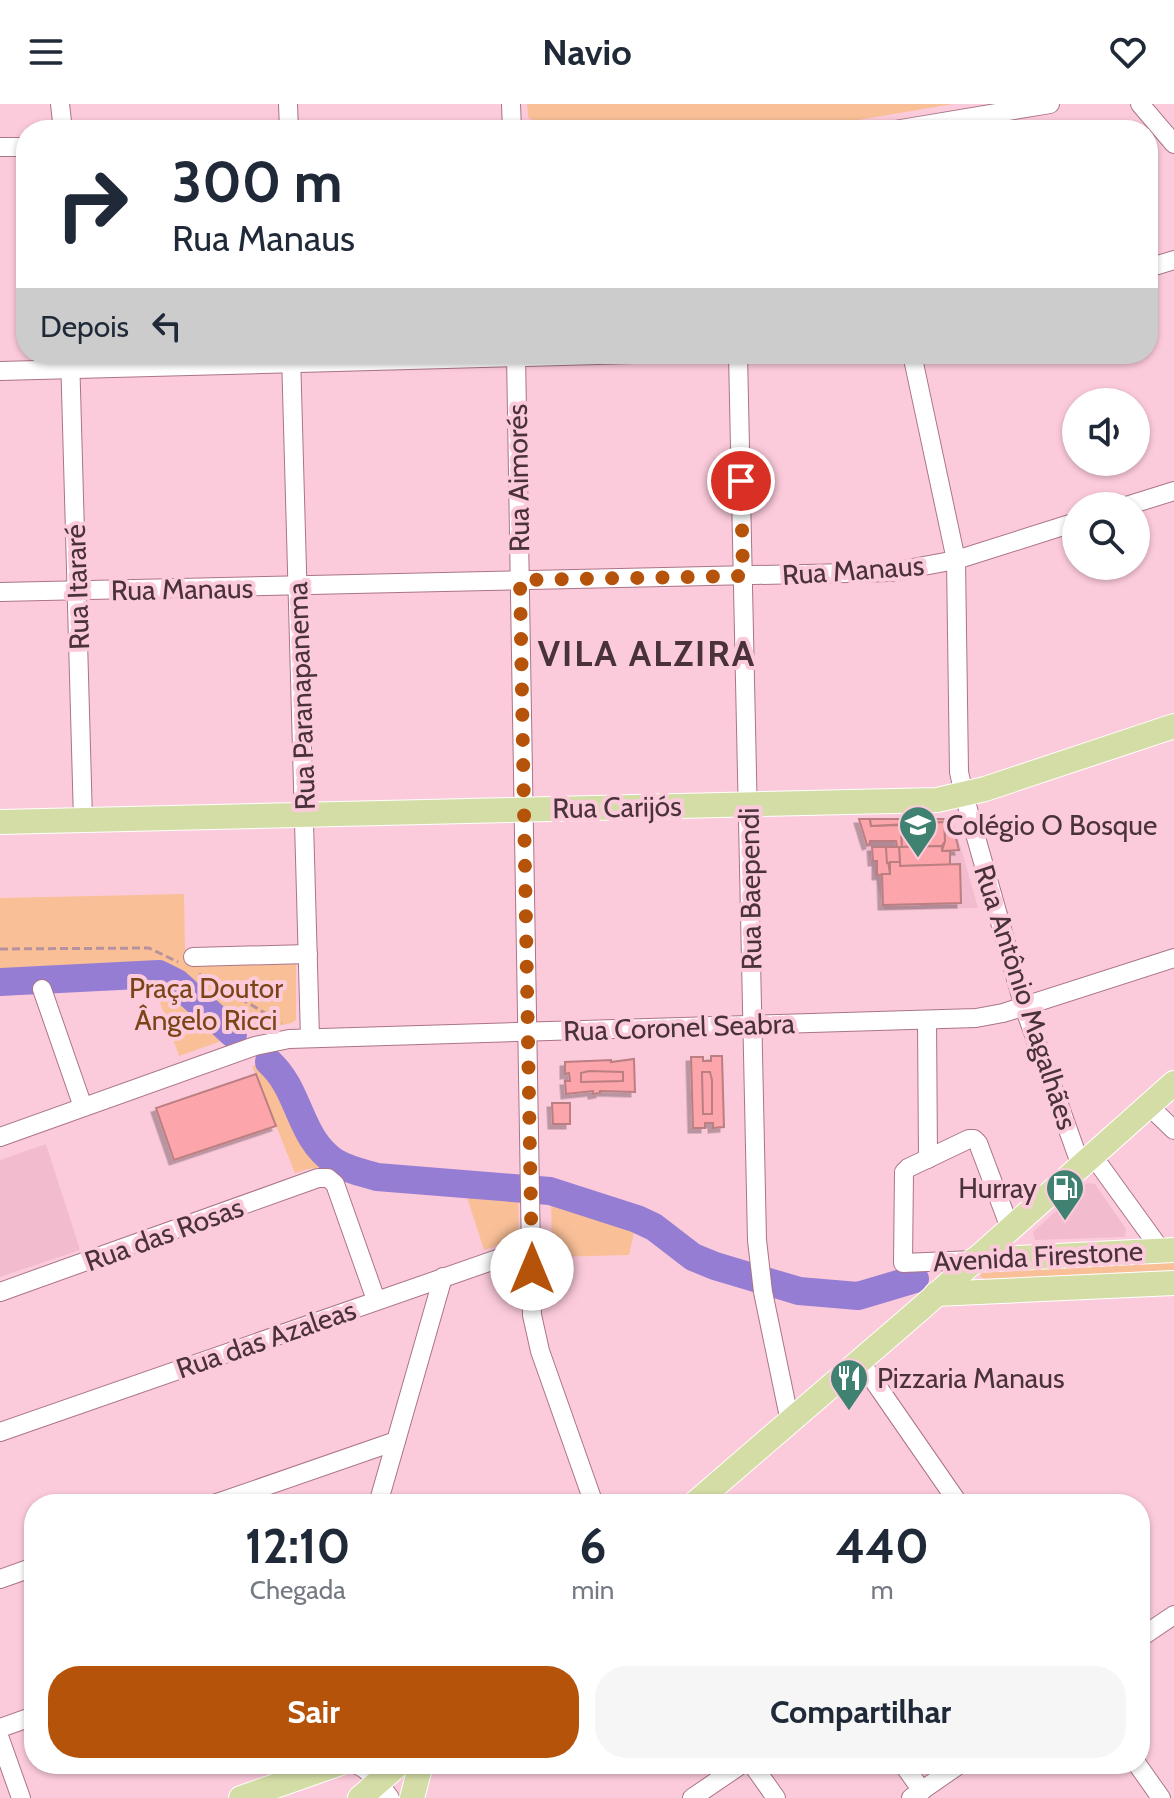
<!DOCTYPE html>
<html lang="pt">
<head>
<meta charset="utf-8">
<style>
  body { margin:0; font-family:Cabin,sans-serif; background:#f6f6f7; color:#1f2937; height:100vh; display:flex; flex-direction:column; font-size:30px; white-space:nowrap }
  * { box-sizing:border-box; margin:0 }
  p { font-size:26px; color:#747a83 }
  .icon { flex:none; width:44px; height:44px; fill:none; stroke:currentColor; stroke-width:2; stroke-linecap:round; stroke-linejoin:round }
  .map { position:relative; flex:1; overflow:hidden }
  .sheet { position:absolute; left:24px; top:1390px; width:1126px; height:280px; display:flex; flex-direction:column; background:#fff; border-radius:32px; box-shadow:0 2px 6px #0004 }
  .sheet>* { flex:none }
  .banner { position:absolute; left:16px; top:16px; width:1142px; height:244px; border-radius:32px; box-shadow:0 2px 6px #0004; background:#fff; color:#1f2937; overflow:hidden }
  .controls { position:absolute; left:1062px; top:284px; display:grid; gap:16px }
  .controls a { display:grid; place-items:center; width:88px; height:88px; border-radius:50%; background:#fff; box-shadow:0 2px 6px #0004; font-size:40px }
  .pin { position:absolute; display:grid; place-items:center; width:68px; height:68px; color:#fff; margin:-34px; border:4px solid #fff; border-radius:50%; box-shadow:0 2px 8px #0007 }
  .me { position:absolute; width:88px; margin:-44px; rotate:0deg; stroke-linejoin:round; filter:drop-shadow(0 0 6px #0008) }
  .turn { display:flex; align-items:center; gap:28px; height:168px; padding:0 24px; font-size:36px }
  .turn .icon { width:104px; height:104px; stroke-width:2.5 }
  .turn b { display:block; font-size:56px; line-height:68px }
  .then { display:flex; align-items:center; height:76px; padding:0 24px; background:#0003; gap:16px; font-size:30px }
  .eta { display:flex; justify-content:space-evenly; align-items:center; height:136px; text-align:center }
  .eta b { font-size:48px; font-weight:700; line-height:56px }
  .button { display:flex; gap:16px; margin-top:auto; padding:16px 24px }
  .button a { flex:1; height:92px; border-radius:32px; background:#b45309; color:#fff; font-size:32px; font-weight:700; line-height:92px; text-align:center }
  .button a+a { background:#f6f6f7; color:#1f2937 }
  header { display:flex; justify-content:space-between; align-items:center; height:104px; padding:0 24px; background:#fff; font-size:36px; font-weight:700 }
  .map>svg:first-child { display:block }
</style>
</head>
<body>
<header><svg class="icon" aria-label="menu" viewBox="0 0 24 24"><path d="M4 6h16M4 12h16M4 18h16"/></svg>Navio<svg class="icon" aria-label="heart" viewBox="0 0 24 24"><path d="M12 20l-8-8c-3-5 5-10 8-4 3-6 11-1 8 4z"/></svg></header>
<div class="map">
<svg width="1174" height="1694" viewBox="0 0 1174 1694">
  <defs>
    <filter id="shadow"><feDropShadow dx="-4.5" dy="4.5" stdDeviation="0" flood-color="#0004"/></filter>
  </defs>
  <rect width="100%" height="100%" fill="#fccbdb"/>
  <g fill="#f2bcce">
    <path d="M946 714 954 719 978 804 884 806 859 715Z"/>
    <path d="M46 1040 80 1146 0 1173V1056Z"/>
    <path d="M1087 1079 1095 1080 1126 1125 1125 1133 1035 1136 1033 1128Z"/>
  </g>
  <g fill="#f9c098">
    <path d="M527 0H953L799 26H693L685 22 537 20 528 13Z"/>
    <path d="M184 790 185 845 189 858 296 855V916L292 919 250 927 179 952 151 873 168 871 161 863 0 872V794Z"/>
    <path d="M279 955 307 1033 348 1076C330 1063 316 1061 295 1069L252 962Z"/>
    <path d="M464 1084 518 1087 519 1135 484 1146Z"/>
    <path d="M551 1093 636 1119 629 1151 552 1153Z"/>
    <path d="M1174 1157V1166L984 1175 980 1172 984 1167Z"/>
  </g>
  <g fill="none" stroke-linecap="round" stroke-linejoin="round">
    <g stroke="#967dd4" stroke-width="28">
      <path d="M0 878 159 870 177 879 233 930"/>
      <path d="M269 958C301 987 298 1033 335 1058 348 1066 363 1069 377 1073L550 1087 637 1115 654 1123 693 1153 715 1162 799 1187 858 1192 915 1175"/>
    </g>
  </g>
  <g fill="#fca5aa" stroke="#bb7f82" stroke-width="2" filter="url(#shadow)">
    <path d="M859 715H870L871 722 901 721 902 743H897L896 737H870V740L867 741Z"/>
    <path d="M870 715H944V718L871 722Z"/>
    <path d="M944 716 953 722 959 746 942 747 945 737Z"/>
    <path d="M944 718 945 737 942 742 902 743 901 721Z"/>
    <path d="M942 742V747H950V761L900 762 899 743Z"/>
    <path d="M872 743H886L890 770 877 771V757H873Z"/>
    <path d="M886 743H899L900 758 887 759Z"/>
    <path d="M890 758H900V762L960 760 961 799 883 801 882 770H890Z"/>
    <path d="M711 952H722L724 1023 713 1024V1019H705V1024H693L691 953H703V957H711Z"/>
    <path d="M634 955 635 988 600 987V989L593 990V987L566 990 565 977H570L569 969 565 970V958L611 956V958Z"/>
    <path d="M589 967 623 968V977L581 978V969Z"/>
    <path d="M702 968H710L712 976V1010H703Z"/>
    <path d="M256 970 276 1022 174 1056 156 1004Z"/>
    <path d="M552 999H570V1020H553Z"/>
  </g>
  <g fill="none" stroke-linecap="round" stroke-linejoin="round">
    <g stroke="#ab7488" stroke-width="20">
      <g id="minor">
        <path d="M60 0 63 26"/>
        <path d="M288 0 289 26"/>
        <path d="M511 0 512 26"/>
        <path d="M1140 0 1174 40"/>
        <path d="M895 26 1050 0"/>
        <path d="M0 43H26"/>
        <path d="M1148 164 1174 156"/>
        <path d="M70 250 83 716"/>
        <path d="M291 250 310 934"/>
        <path d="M516 250 532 1211 540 1247 594 1400"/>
        <path d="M738 250 757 1136 763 1188 790 1318"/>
        <path d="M912 250 956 456 959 668 964 691 1024 903 1081 1062"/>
        <path d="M0 267 634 250"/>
        <path d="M1126 402 1174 387"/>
        <path d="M0 488 891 468 956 456 1076 418"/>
        <path d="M193 853 308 850"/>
        <path d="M42 885 83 1003"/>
        <path d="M927 916 928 1055"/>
        <path d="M1149 1002 1174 1026"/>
        <path d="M0 1033 255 942 289 935 976 914 1003 909 1174 854"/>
        <path d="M1093 1052 1161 1146"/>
        <path d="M974 1156 903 1159 904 1068 908 1064 969 1035H974L978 1039 1010 1124"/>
        <path d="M0 1188 318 1074H328L335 1080 376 1196"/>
        <path d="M860 1257 959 1400"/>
        <path d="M0 1328 532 1143"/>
        <path d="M214 1400 396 1337"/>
        <path d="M378 1400 443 1173"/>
        <path d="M0 1475 34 1463"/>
        <path d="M1140 1534 1174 1511"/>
        <path d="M0 1624 34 1612"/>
        <path d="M0 1635 21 1694"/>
        <path d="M355 1660C371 1666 380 1681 390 1694"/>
        <path d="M752 1660 776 1694"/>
        <path d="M903 1660 922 1687"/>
        <path d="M1137 1660 1161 1694"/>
        <path d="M692 1694 742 1660"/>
        <path d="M911 1694 960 1660"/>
      </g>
    </g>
    <g stroke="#fff" stroke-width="26">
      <g id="major">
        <path d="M0 718 937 696 985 685 1174 622"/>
        <path d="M974 1156 1174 1146"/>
        <path d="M936 1190 1174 1179"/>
        <path d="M694 1400 918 1207 1174 979"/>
        <path d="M241 1694 338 1660"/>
        <path d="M360 1694 399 1660"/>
        <path d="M412 1694 421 1660"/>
      </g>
    </g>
    <g stroke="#b8919e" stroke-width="3" stroke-dasharray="8 4" stroke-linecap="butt">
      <path d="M0 845 149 844 178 858"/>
      <path d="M199 870 282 919"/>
    </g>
    <use href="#minor" stroke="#fff" stroke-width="18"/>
    <use href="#major" stroke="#d5dda6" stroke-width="24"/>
  </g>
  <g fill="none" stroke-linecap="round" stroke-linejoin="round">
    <path stroke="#b45309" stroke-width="14" stroke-dasharray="0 25.2" d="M532 1165 520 476 743 472 741 377"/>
  </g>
  <defs>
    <g id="school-pin" transform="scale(2)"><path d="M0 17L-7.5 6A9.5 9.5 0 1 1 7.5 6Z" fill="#408272" stroke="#fccbdb"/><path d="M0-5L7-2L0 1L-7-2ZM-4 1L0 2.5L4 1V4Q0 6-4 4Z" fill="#fff"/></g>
    <g id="fuel-pin" transform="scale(2)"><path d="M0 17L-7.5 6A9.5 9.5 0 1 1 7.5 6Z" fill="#408272" stroke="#fccbdb"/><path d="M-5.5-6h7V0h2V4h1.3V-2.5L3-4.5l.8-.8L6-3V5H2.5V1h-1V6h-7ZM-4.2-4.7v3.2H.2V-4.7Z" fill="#fff"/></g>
    <g id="restaurant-pin" transform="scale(2)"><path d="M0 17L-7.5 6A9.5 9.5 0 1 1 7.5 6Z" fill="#408272" stroke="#fccbdb"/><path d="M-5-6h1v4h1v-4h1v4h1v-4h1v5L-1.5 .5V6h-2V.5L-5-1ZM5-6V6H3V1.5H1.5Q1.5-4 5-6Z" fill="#fff"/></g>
  </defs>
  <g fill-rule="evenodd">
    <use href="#school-pin" x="918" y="721"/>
    <use href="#fuel-pin" x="1065" y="1084"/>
    <use href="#restaurant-pin" x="849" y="1274"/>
  </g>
  <g text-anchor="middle" stroke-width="8" stroke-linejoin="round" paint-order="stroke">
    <g font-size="28" fill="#4a323b" stroke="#fccbdb">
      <text transform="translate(518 374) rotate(-91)" y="10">Rua Aimorés</text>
      <text transform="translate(853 466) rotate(-4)" y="10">Rua Manaus</text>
      <text transform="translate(77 483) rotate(-92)" y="10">Rua Itararé</text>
      <text transform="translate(182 485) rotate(-1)" y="10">Rua Manaus</text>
      <text transform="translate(301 592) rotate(-92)" y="10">Rua Paranapanema</text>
      <text transform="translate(617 703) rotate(-1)" y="10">Rua Carijós</text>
      <text transform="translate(750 785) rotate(-91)" y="10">Rua Baependi</text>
      <text transform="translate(1026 893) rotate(72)" y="10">Rua Antônio Magalhães</text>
      <text transform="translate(679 923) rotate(-2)" y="10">Rua Coronel Seabra</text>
      <text transform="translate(164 1130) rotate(-20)" y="10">Rua das Rosas</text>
      <text transform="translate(1038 1152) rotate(-3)" y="10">Avenida Firestone</text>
      <text transform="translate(266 1235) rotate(-19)" y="10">Rua das Azaleas</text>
    </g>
    <g font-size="28" fill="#4a323b" stroke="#fccbdb" text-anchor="start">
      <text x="946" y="731">Colégio O Bosque</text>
      <text x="1037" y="1094" text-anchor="end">Hurray</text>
      <text x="877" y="1284">Pizzaria Manaus</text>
    </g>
    <g font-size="28" fill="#7b4417" stroke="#fccbdb">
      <text x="206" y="894">Praça Doutor<tspan x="206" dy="32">Ângelo Ricci</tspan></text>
    </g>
    <g font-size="36" font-weight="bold" letter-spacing="2" fill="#4a323b" stroke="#fccbdb">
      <text x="647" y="562">VILA ALZIRA</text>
    </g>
  </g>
</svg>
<div class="controls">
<a><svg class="icon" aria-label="sound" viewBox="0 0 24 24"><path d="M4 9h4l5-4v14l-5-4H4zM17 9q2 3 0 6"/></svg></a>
<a><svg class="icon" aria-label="search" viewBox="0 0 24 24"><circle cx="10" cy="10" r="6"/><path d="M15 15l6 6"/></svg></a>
</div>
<div class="pin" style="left:741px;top:377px;background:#d93025"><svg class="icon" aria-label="arrive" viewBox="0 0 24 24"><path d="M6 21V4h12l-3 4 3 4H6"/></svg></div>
<svg class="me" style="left:532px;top:1165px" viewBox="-20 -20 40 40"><circle r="19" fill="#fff"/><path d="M0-13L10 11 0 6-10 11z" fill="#b45309"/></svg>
<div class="banner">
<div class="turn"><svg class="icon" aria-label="right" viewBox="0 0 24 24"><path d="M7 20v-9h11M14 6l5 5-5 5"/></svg><div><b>300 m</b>Rua Manaus</div></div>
<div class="then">Depois<svg class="icon" aria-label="left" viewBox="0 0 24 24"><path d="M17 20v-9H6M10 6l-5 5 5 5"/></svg></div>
</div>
<section class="sheet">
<div class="eta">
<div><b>12:10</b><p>Chegada</p></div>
<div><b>6</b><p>min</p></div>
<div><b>440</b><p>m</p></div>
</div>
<div class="button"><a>Sair</a><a>Compartilhar</a></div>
</section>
</div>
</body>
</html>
